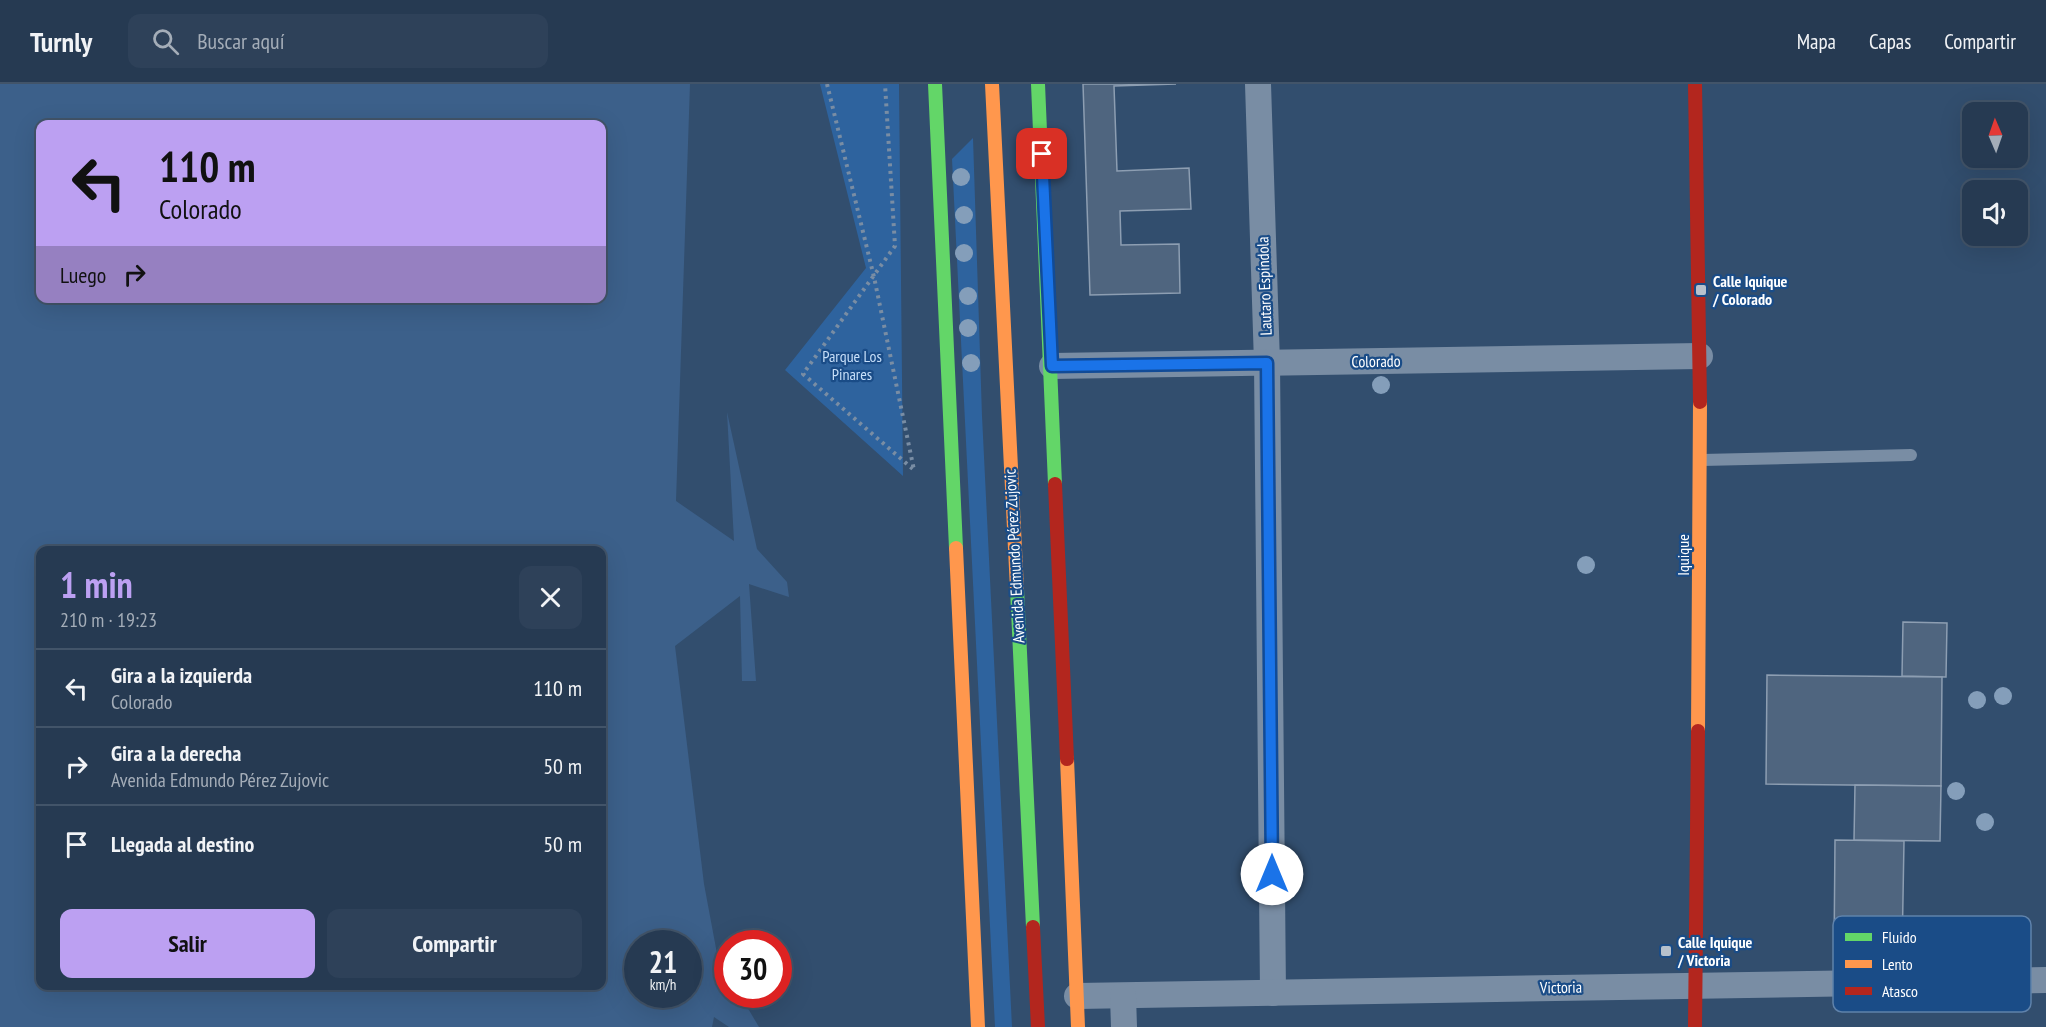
<!DOCTYPE html>
<html lang="es">
<head>
<meta charset="utf-8">
<style>
  body { margin:0; font-family:"PT Sans Narrow",sans-serif; background:#2e4159; color:#f1f3f6; height:100vh; display:flex; flex-direction:column; font-size:22px; white-space:nowrap }
  * { box-sizing:border-box; margin:0 }
  p { font-size:20px; color:#a4adb8 }
  .icon { flex:none; width:33px; height:33px; fill:none; stroke:currentColor; stroke-width:2; stroke-linecap:round; stroke-linejoin:round }
  .map { position:relative; flex:1; overflow:hidden }
  .panel { position:absolute; left:36px; top:462px; width:570px; height:444px; display:flex; flex-direction:column; background:#263a52; border-radius:12px; box-shadow:0 6px 24px #0002,0 0 0 2px #425469 }
  .panel>* { flex:none }
  .banner { position:absolute; left:36px; top:36px; width:570px; height:183px; border-radius:12px; box-shadow:0 6px 24px #0002,0 0 0 2px #425469; background:#bca0f2; color:#111; overflow:hidden }
  .needle { width:39px; rotate:358deg }
  .controls { position:absolute; left:1962px; top:18px; display:grid; gap:12px }
  .controls a { display:grid; place-items:center; width:66px; height:66px; border-radius:12px; background:#263a52; box-shadow:0 6px 24px #0002,0 0 0 2px #425469; font-size:30px }
  .speed { position:absolute; left:624px; top:846px; display:flex; gap:12px; font-size:30px; font-weight:700; text-align:center }
  .speed>* { display:grid; place-content:center; width:78px; height:78px; border-radius:50%; background:#263a52; box-shadow:0 6px 24px #0002,0 0 0 2px #425469; line-height:1 }
  .speed small { font-size:15px; font-weight:400 }
  .speed .limit { border:9px solid #d22; background:#fff; color:#111 }
  .pin { position:absolute; display:grid; place-items:center; width:51px; height:51px; color:#fff; margin:-26px; border-radius:12px; box-shadow:0 3px 9px #0006 }
  .me { position:absolute; width:66px; margin:-33px; rotate:0deg; stroke-linejoin:round; filter:drop-shadow(0 0 4px #0008) }
  .turn { display:flex; align-items:center; gap:21px; height:126px; padding:0 24px; font-size:27px }
  .turn .icon { width:78px; height:78px; stroke-width:2.5 }
  .turn b { display:block; font-size:42px; line-height:51px }
  .then { display:flex; align-items:center; height:57px; padding:0 24px; background:#0003; gap:12px; font-size:22px }
  .round { display:grid; place-items:center; flex:none; width:63px; height:63px; border-radius:12px; background:#2e4159 }
  .headline { display:flex; align-items:center; justify-content:space-between; height:102px; padding:0 24px }
  h1 { font-size:36px; font-weight:800; line-height:45px; color:#bca0f2 }
  .cta { display:flex; gap:12px; margin-top:auto; padding:12px 24px }
  .cta a { flex:1; height:69px; border-radius:12px; background:#bca0f2; color:#111; font-size:24px; font-weight:800; line-height:69px; text-align:center }
  .cta a+a { background:#2e4159; color:#f1f3f6 }
  ul { padding:0; list-style:none }
  li { display:flex; align-items:center; gap:18px; height:78px; padding:0 24px; border-top:2px solid #425469 }
  li div { flex:1 }
  li b { display:block; font-size:22px }
  li em { font-style:normal }
  header { display:flex; align-items:center; gap:36px; box-sizing:border-box; height:84px; padding:0 30px; background:#263a52; border-bottom:2px solid #425469 }
  header strong { font-size:28px }
  nav { display:flex; gap:33px; margin-inline-start:auto; font-size:21px }
  .search { width:420px; height:54px; background:#2e4159; display:flex; align-items:center; gap:15px; box-sizing:border-box; padding:0 21px; border-radius:12px; color:#a4adb8; font-size:22px }
  .map>svg:first-child { display:block }
</style>
</head>
<body>
<header>
<strong>Turnly</strong>
<div class="search"><svg class="icon" aria-label="search" viewBox="0 0 24 24"><circle cx="10" cy="10" r="6"/><path d="M15 15l6 6"/></svg>Buscar aquí</div>
<nav><a>Mapa</a><a>Capas</a><a>Compartir</a></nav>
</header>
<div class="map">
<svg width="2046" height="943" viewBox="0 0 2046 943">
  <rect width="100%" height="100%" fill="#324e6e"/>
  <g fill="#2e639e">
    <path d="M820 0H899L903 392 785 286 866 184Z"/>
    <path d="M973 54 982 332 1012 943H995L952 75Z"/>
  </g>
  <path fill="#3c608a" fill-rule="evenodd" d="M0 0H690L676 417 734 457 727 328 757 465 787 498 789 513 749 500 756 597H742L740 512 675 562 704 800 718 875 727 891 728 910 740 911 759 943H729L714 933 712 943H0ZM40 40H602V214H40ZM40 466H602V902H40ZM638 860H688V910H638Z"/>
  <g fill="#4f657f" stroke="#8d9eb2" stroke-width="1.5">
    <path d="M1083 0H1176L1114 2 1117 87 1189 84 1191 125 1120 127 1121 161 1179 160 1180 209 1090 211Z"/>
    <path d="M1903 538 1947 539 1946 593 1902 592Z"/>
    <path d="M1767 591 1942 593 1941 702 1766 700Z"/>
    <path d="M1855 701 1941 702 1940 757 1854 756Z"/>
    <path d="M1835 756 1904 757 1902 870 1834 869Z"/>
  </g>
  <g fill="none" stroke-linecap="round" stroke-linejoin="round">
    <path stroke="#798da4" stroke-width="4" stroke-dasharray="3 4.5" stroke-linecap="butt" d="M827 0 874 193 914 386 803 290 895 162 885 0"/>
    <path stroke="#798da4" stroke-width="12" d="M1702 376 1911 371"/>
    <g stroke="#798da4" stroke-width="26">
      <path d="M1258 0 1267 279 1273 909"/>
      <path d="M1052 282 1700 272"/>
      <path d="M1077 912 2046 896"/>
      <path d="M1123 912 1124 943"/>
    </g>
    <g stroke="#63d668" stroke-width="14">
      <path d="M935 0 956 464"/>
      <path d="M1038 0 1055 400"/>
      <path d="M1017 505 1033 843"/>
    </g>
    <g stroke="#ff974d" stroke-width="14">
      <path d="M992 0 1017 505"/>
      <path d="M956 464 978 943"/>
      <path d="M1698 647 1700 318"/>
      <path d="M1067 675 1078 943"/>
    </g>
    <g stroke="#b3261e" stroke-width="14">
      <path d="M1695 0 1700 318"/>
      <path d="M1055 400 1067 675"/>
      <path d="M1033 843 1038 943"/>
      <path d="M1695 943 1698 647"/>
    </g>
  </g>
  <g fill="#849eba">
    <circle cx="961" cy="93" r="9"/>
    <circle cx="964" cy="131" r="9"/>
    <circle cx="964" cy="169" r="9"/>
    <circle cx="968" cy="212" r="9"/>
    <circle cx="968" cy="244" r="9"/>
    <circle cx="971" cy="279" r="9"/>
    <circle cx="1381" cy="301" r="9"/>
    <circle cx="1586" cy="481" r="9"/>
    <circle cx="2003" cy="612" r="9"/>
    <circle cx="1977" cy="616" r="9"/>
    <circle cx="1956" cy="707" r="9"/>
    <circle cx="1985" cy="738" r="9"/>
  </g>
  <g fill="none" stroke-linecap="round" stroke-linejoin="round">
    <g stroke="#114b97" stroke-width="15">
      <path id="route" d="M1042 70 1052 282 1267 279 1272 790"/>
    </g>
    <use href="#route" stroke="#1a73e8" stroke-width="10"/>
  </g>
  <g fill="#b7c1cc" stroke="#1a4c87" stroke-width="2">
    <rect x="1695" y="200" width="12" height="12" rx="3"/>
    <rect x="1660" y="861" width="12" height="12" rx="3"/>
  </g>
  <g text-anchor="middle" stroke-width="4.5" stroke-linejoin="round" paint-order="stroke">
    <g font-size="16" font-weight="bold" fill="#fff" stroke="#1a4c87" text-anchor="start">
      <text x="1713" y="203">Calle Iquique<tspan x="1713" dy="18">/ Colorado</tspan></text>
      <text x="1678" y="864">Calle Iquique<tspan x="1678" dy="18">/ Victoria</tspan></text>
    </g>
    <g font-size="16" fill="#fff" stroke="#1a4c87">
      <text transform="translate(1264 202) rotate(-92)" y="6">Lautaro Espíndola</text>
      <text transform="translate(1376 277) rotate(-1)" y="6">Colorado</text>
      <text transform="translate(1683 471) rotate(-90)" y="6">Iquique</text>
      <text transform="translate(1014 472) rotate(-93)" y="6">Avenida Edmundo Pérez Zujovic</text>
      <text transform="translate(1561 903) rotate(-1)" y="6">Victoria</text>
    </g>
    <g font-size="16" fill="#c7dff9" stroke="#1a4c87">
      <text x="852" y="278">Parque Los<tspan x="852" dy="18">Pinares</tspan></text>
    </g>
  </g>
  <rect x="1833" y="832" width="198" height="96" rx="9" fill="#1a4c87" stroke="#5f82ab" stroke-width="1.5"/>
  <rect x="1845" y="849" width="27" height="8" fill="#63d668"/>
  <rect x="1845" y="876" width="27" height="8" fill="#ff974d"/>
  <rect x="1845" y="903" width="27" height="8" fill="#b3261e"/>
  <g font-size="16" fill="#fff">
    <text x="1882" y="859">Fluido</text>
    <text x="1882" y="886">Lento</text>
    <text x="1882" y="913">Atasco</text>
  </g>
</svg>
<div class="controls">
<a><svg class="needle" viewBox="-14 -14 28 28"><path d="M0-13l5 13h-10z" fill="#e53935"/><path d="M0 13l5-13h-10z" fill="#a4adb8"/></svg></a>
<a><svg class="icon" aria-label="sound" viewBox="0 0 24 24"><path d="M4 9h4l5-4v14l-5-4H4zM17 9q2 3 0 6"/></svg></a>
</div>
<div class="speed"><div>21<small>km/h</small></div><div class="limit">30</div></div>
<div class="pin" style="left:1042px;top:70px;background:#d93025"><svg class="icon" aria-label="arrive" viewBox="0 0 24 24"><path d="M6 21V4h12l-3 4 3 4H6"/></svg></div>
<svg class="me" style="left:1272px;top:790px" viewBox="-20 -20 40 40"><circle r="19" fill="#fff"/><path d="M0-13L10 11 0 6-10 11z" fill="#1a73e8"/></svg>
<div class="banner">
<div class="turn"><svg class="icon" aria-label="left" viewBox="0 0 24 24"><path d="M17 20v-9H6M10 6l-5 5 5 5"/></svg><div><b>110 m</b>Colorado</div></div>
<div class="then">Luego<svg class="icon" aria-label="right" viewBox="0 0 24 24"><path d="M7 20v-9h11M14 6l5 5-5 5"/></svg></div>
</div>
<section class="panel">
<div class="headline"><div><h1>1 min</h1><p>210 m · 19:23</p></div><a class="round"><svg class="icon" aria-label="close" viewBox="0 0 24 24"><path d="M6 6l12 12M18 6L6 18"/></svg></a></div>
<ul>
<li><svg class="icon" aria-label="left" viewBox="0 0 24 24"><path d="M17 20v-9H6M10 6l-5 5 5 5"/></svg><div><b>Gira a la izquierda</b><p>Colorado</p></div><em>110 m</em></li>
<li><svg class="icon" aria-label="right" viewBox="0 0 24 24"><path d="M7 20v-9h11M14 6l5 5-5 5"/></svg><div><b>Gira a la derecha</b><p>Avenida Edmundo Pérez Zujovic</p></div><em>50 m</em></li>
<li><svg class="icon" aria-label="arrive" viewBox="0 0 24 24"><path d="M6 21V4h12l-3 4 3 4H6"/></svg><div><b>Llegada al destino</b></div><em>50 m</em></li>
</ul>
<div class="cta"><a>Salir</a><a>Compartir</a></div>
</section>
</div>
</body>
</html>
